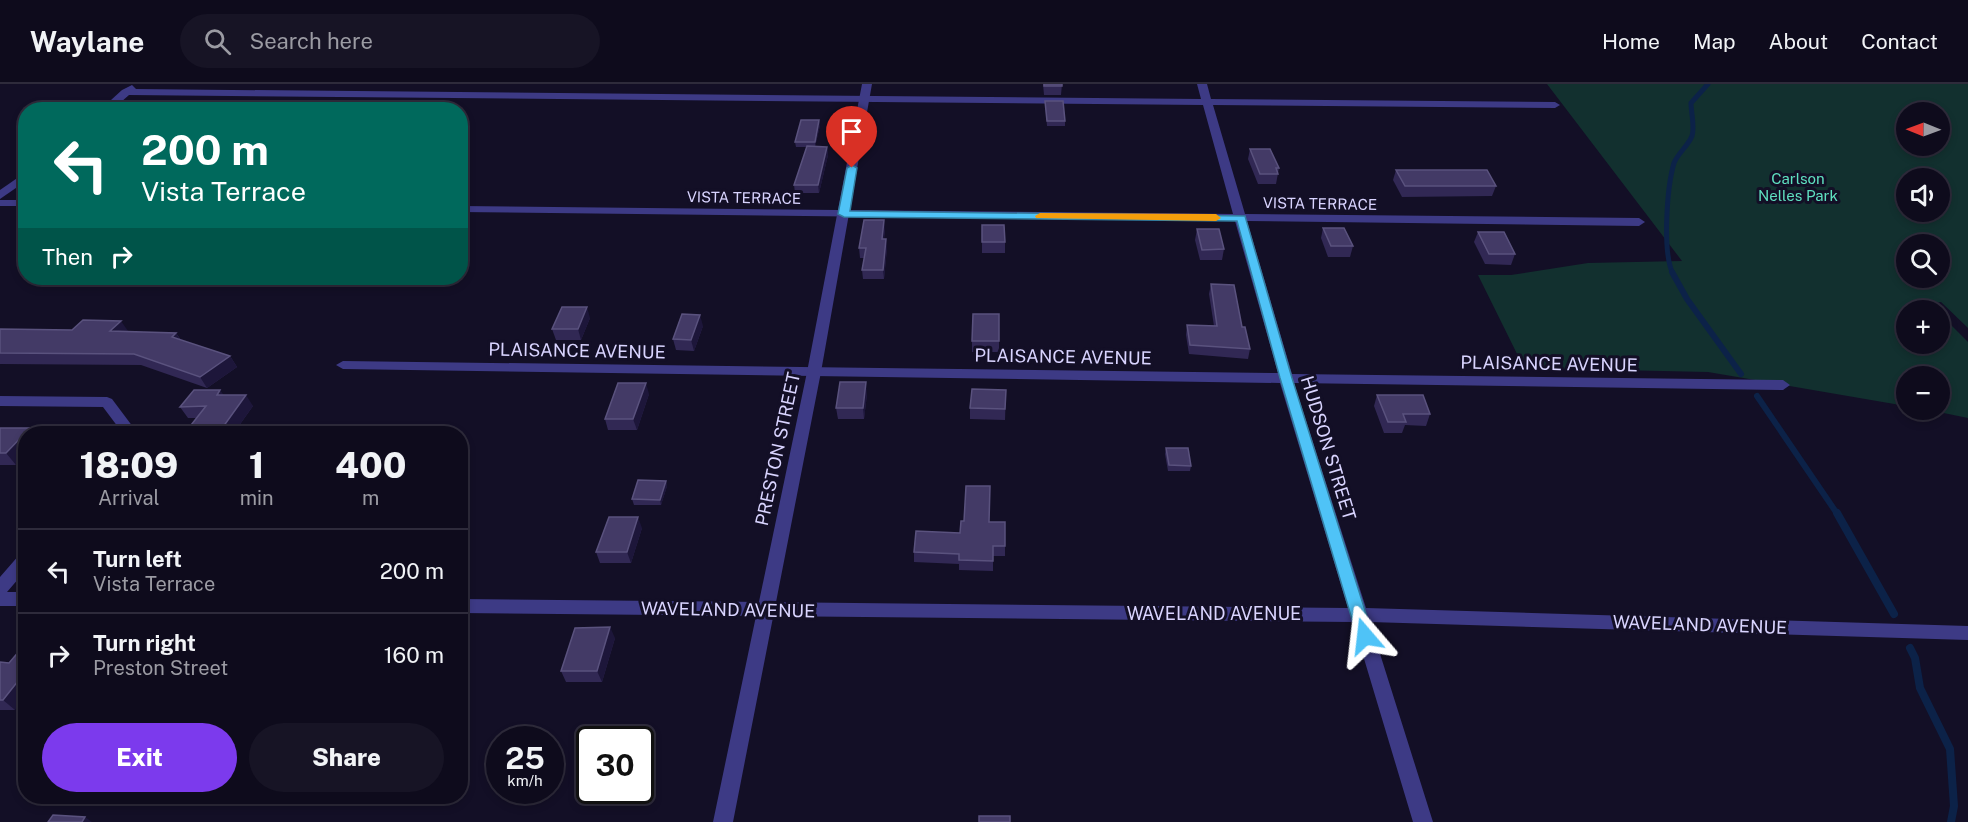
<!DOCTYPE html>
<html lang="en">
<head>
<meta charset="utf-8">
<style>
  body { margin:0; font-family:"Public Sans",sans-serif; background:#171425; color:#f1f3f6; height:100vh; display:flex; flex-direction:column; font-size:22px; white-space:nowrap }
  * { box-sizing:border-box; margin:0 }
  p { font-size:20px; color:#9b9ba3 }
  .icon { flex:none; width:33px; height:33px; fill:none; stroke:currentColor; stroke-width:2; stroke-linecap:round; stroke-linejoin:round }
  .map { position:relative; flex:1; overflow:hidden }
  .panel { position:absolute; left:18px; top:342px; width:450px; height:378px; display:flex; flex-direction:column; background:#0e0b1c; border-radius:24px; box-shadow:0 3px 9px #0003,0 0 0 2px #2e2b3b }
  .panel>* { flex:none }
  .guide { position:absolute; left:18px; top:18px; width:450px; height:183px; border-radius:24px; box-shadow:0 3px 9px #0003,0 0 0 2px #2e2b3b; background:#00695c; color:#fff; overflow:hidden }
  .needle { width:39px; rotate:271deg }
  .fabs { position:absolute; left:1896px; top:18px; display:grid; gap:12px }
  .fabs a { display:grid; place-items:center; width:54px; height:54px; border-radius:50%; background:#0e0b1c; box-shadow:0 3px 9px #0003,0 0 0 2px #2e2b3b; font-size:30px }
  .speed { position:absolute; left:486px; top:642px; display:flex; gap:12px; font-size:30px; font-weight:700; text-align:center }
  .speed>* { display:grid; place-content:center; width:78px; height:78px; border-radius:50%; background:#0e0b1c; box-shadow:0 3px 9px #0003,0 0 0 2px #2e2b3b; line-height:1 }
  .speed small { font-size:15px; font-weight:400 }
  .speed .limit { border:3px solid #111; border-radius:9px; background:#fff; color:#111 }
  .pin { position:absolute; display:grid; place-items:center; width:51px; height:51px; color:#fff; margin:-62px -26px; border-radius:50% 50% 50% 0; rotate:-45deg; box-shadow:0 0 6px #0007 }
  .pin .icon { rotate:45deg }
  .me { position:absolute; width:66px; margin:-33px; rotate:343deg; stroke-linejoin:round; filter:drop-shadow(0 0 4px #0008) }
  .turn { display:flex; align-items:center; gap:21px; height:126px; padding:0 24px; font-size:27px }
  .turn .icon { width:78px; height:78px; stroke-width:2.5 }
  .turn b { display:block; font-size:42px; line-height:51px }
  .then { display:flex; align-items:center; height:57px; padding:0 24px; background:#0003; gap:12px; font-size:22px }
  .eta { display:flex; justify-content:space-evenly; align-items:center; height:102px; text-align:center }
  .eta b { font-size:36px; font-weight:800; line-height:42px }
  .action { display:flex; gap:12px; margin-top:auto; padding:12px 24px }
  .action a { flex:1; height:69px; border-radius:36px; background:#7c3aed; color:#fff; font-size:24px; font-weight:800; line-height:69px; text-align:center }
  .action a+a { background:#171425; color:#f1f3f6 }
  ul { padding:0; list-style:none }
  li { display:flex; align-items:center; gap:18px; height:84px; padding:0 24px; border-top:2px solid #2e2b3b }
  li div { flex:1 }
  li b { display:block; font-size:22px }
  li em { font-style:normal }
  header { display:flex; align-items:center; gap:36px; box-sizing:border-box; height:84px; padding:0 30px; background:#0e0b1c; border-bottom:2px solid #2e2b3b }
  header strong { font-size:28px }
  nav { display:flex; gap:33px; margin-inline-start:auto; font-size:21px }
  .search { width:420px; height:54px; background:#171425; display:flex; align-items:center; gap:15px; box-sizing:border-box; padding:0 21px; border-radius:33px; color:#9b9ba3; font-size:22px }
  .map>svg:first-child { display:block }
</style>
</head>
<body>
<header>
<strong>Waylane</strong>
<div class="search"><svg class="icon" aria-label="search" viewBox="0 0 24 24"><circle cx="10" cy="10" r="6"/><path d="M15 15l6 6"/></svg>Search here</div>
<nav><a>Home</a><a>Map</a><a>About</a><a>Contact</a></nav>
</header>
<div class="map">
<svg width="1968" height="738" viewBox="0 0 1968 738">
  <rect width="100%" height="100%" fill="#130f26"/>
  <path fill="#12302f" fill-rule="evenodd" d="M1547 0H1968V244L1941 218 1931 220 1936 226H1906V260H1940V230L1968 258V334L1929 326H1940V292H1906V322L1708 288 1524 284 1478 191H1511L1588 179 1682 177ZM1906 28H1940V62H1906ZM1906 94H1940V128H1906ZM1906 160H1940V194H1906Z"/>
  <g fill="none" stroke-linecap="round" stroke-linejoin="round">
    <path stroke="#0c2248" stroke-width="5" d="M1673 190C1662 168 1667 103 1674 79 1678 69 1688 62 1692 52 1695 43 1691 28 1691 19L1708 0"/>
    <g stroke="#0c2248" stroke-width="6">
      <path d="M1672 188 1687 215 1741 290"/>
      <path d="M1757 312 1838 431"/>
    </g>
    <g stroke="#0c2248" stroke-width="8">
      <path d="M1837 429 1894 530"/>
      <path d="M1910 564 1915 574 1920 604 1950 665 1954 722 1951 738"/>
    </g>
    <g fill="#3d3a85" fill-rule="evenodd">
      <path d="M1197 0H1207L1211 15 1555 18 1560 21 1555 24 1213 21 1245 130 1639 134 1645 138 1639 142 1247 137 1292 290 1783 296 1790 301 1783 306 1294 299 1366 524 1968 542V556L1370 538 1433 738H1413L1353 538 460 529V515L1348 524 1280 299 343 285 336 281 343 277 1278 289 1235 137 460 128V122L1233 130 1203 21 129 11 112 26H100L122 6 132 1 136 5 1201 15Z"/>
      <path d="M26 88V97L0 115V106Z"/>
      <rect x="0" y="116" width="26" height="6"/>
      <path d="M0 312 107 313 112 315 136 347 135 350H120L121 347 103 323 0 322Z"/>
      <path d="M26 468V486L7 508H26V522H0V493L20 470Z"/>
    </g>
    <path fill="#3d3a85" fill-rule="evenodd" d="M862 0H872L821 288 733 738H713L807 288Z"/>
  </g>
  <g fill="#312854">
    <path d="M1043 0H1062L1061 11H1044Z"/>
    <path d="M1045 17 1065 37V42H1047Z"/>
    <path d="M819 36 820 41 815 63H827L828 71 819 109H795L794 101 807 63H796L795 58Z"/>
    <path d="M1250 65 1279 84 1276 100H1258L1248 75Z"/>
    <path d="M1396 86 1496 102 1492 112 1402 113 1393 96Z"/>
    <path d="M982 141 1005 158V169H982Z"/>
    <path d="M1323 144 1353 162 1350 173H1328L1321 154Z"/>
    <path d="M885 145 884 155 887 164 884 195H863L862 186 864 174H860L859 164Z"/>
    <path d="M1197 145 1224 165 1222 176H1200L1195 156Z"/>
    <path d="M1478 148 1515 170 1511 181 1485 180 1474 158Z"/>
    <path d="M1211 200 1242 243 1250 265 1248 275 1189 270 1186 251 1187 241 1214 242 1209 210Z"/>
    <path d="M999 230V268H972V257Z"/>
    <path d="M590 234 581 256H556L552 245Z"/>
    <path d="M703 242 694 267 676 266 673 255Z"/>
    <path d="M0 245 176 249 181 256 230 272 237 283 207 304 141 281 0 280Z"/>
    <path d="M1006 306 1005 336 970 335V324Z"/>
    <path d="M649 310 637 346H608L605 335Z"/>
    <path d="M867 310 864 335H838L836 324Z"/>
    <path d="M224 311 253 322 233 350H184L197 334H188L180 323Z"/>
    <path d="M1377 311 1430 330 1426 342 1405 341 1402 349H1384L1374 322Z"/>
    <path d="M0 344 16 381H0Z"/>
    <path d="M1166 364 1191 382 1190 387H1168L1165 370Z"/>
    <path d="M666 397 667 402 661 421H634L632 415Z"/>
    <path d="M989 438H1005V472H993V487L959 486V480L914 478V468Z"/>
    <path d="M642 444 631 479H600L596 468Z"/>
    <path d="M615 554 602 598H566L561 587Z"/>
    <path d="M0 578 9 579 15 626H0Z"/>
  </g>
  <g fill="#1d163a">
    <path d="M819 36 820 41 815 63V58Z"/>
    <path d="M827 63 828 71 819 109 818 101Z"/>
    <path d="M884 136 885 145 883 164 882 155Z"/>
    <path d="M886 155 887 164 884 195 883 186Z"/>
    <path d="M587 223 590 234 581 256 578 245Z"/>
    <path d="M700 231 703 242 694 267 691 256Z"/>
    <path d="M121 237 128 247H110Z"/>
    <path d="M176 249 183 260 172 253Z"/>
    <path d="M230 272 237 283 207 304 200 293Z"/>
    <path d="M866 298 867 310 864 335 863 324Z"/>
    <path d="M646 299 649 310 637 346 633 335Z"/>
    <path d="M220 306 228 317 217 311Z"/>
    <path d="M246 311 253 322 233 350H218Z"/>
    <path d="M30 344 35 350H26V370L16 381 6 369Z"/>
    <path d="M666 397 667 402 661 421 660 416Z"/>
    <path d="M638 433 642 444 631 479 627 468Z"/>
    <path d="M610 543 615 554 602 598 597 587Z"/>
    <path d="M26 587V613L15 626 3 616Z"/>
    <path d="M85 733 92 738H82Z"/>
  </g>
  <g fill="#433a66" stroke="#5a527e" stroke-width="1.5">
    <rect x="1044" y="0" width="18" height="2"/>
    <path d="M1045 17H1063L1065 37H1047Z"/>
    <path d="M801 36H819L815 58H795Z"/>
    <path d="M807 62 827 63 818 101H794Z"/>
    <path d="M1250 65H1270L1279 84H1276L1278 90H1260Z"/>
    <path d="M1396 86H1487L1496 102H1405Z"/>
    <path d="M864 136H884L882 155H886L883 186H862L866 164H859Z"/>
    <path d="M982 141H1004L1005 158H982Z"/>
    <path d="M1323 144H1344L1353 162H1331Z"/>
    <path d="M1197 145H1219L1224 165 1202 166Z"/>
    <path d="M1478 148H1504L1515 170H1489Z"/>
    <path d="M1211 200 1234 201 1242 243H1245L1250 265 1190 261 1187 241 1217 242Z"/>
    <path d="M562 223H587L578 245H552Z"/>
    <path d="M682 230 700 231 691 256 673 255Z"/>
    <path d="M973 230H999V257H972Z"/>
    <path d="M83 236 121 237 110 247 176 249 172 253 230 272 200 293 134 270 0 269V245L72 246Z"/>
    <path d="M840 298H866L863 324H836Z"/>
    <path d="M618 299H646L633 335H605Z"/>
    <path d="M972 305 1006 306 1005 325 970 324Z"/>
    <path d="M194 306H220L217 311H246L218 350H184L206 322 180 323Z"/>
    <path d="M1377 311H1423L1430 330H1403L1406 338H1388Z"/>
    <path d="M0 344H30L6 369H0Z"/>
    <path d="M1166 364H1188L1191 382 1169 381Z"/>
    <path d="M638 396 666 397 660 416 632 415Z"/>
    <path d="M966 402H990L989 438H1005V462H993V477L959 476V470L914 468 916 447 960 449 961 437H964Z"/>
    <path d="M609 433H638L627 468H596Z"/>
    <path d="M610 543 597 587H561L575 544Z"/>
    <path d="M26 559V587L3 616H0V578L9 579Z"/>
    <path d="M53 731 85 733 82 738H48Z"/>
    <rect x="979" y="732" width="31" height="6"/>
  </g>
  <path fill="#4fc3f7" stroke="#337fa1" stroke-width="1.5" d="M852 81 857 84 850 127 1245 132 1292 294 1373 552 1371 557H1360L1357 552 1280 294 1237 137 844 133 838 130 847 84Z"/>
  <path fill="#f59e0b" d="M1040 129 1216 130 1221 134 1216 137 1036 134 1035 132Z"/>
  <g text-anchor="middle" stroke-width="6" stroke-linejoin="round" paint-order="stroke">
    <g font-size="15" fill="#5fe0c0" stroke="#130f26">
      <text x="1798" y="100">Carlson<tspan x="1798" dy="17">Nelles Park</tspan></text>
    </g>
    <g font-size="15" fill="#d9d4ff" stroke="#130f26">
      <text transform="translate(744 114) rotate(1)" y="5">VISTA TERRACE</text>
      <text transform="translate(1320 120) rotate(1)" y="5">VISTA TERRACE</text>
    </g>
    <g font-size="18" fill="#d9d4ff" stroke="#130f26">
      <text transform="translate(577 267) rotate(1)" y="6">PLAISANCE AVENUE</text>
      <text transform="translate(1063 273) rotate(1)" y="6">PLAISANCE AVENUE</text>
      <text transform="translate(1549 280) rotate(1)" y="6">PLAISANCE AVENUE</text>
      <text transform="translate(1328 364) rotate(73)" y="6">HUDSON STREET</text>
      <text transform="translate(778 365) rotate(-78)" y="6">PRESTON STREET</text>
      <text transform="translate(728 526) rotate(1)" y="6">WAVELAND AVENUE</text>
      <text x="1214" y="536">WAVELAND AVENUE</text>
      <text transform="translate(1700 541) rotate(2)" y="6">WAVELAND AVENUE</text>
    </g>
  </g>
</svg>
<div class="fabs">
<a><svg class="needle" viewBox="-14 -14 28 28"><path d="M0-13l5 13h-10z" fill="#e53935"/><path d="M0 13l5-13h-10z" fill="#9b9ba3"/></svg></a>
<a><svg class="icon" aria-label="sound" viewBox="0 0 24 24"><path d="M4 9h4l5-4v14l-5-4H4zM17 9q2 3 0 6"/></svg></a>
<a><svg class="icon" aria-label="search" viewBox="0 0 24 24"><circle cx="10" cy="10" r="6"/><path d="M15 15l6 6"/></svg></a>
<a>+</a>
<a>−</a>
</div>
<div class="speed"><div>25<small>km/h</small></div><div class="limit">30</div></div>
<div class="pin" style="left:852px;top:84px;background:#d93025"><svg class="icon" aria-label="arrive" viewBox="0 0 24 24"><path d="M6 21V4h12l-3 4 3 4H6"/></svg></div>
<svg class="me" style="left:1365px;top:552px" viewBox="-20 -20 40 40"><path d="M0-17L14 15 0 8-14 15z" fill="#4fc3f7" stroke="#fff" stroke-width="4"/></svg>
<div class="guide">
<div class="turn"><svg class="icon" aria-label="left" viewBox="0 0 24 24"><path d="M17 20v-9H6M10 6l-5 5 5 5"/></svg><div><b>200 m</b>Vista Terrace</div></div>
<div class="then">Then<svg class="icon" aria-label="right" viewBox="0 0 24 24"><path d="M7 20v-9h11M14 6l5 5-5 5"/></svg></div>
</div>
<section class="panel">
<div class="eta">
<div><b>18:09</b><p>Arrival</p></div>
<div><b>1</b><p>min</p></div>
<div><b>400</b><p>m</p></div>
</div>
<ul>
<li><svg class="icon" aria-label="left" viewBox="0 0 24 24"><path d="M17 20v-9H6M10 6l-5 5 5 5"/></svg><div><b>Turn left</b><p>Vista Terrace</p></div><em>200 m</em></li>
<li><svg class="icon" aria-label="right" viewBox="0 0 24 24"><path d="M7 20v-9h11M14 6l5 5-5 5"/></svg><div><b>Turn right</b><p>Preston Street</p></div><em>160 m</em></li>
</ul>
<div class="action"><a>Exit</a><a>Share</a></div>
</section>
</div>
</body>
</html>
